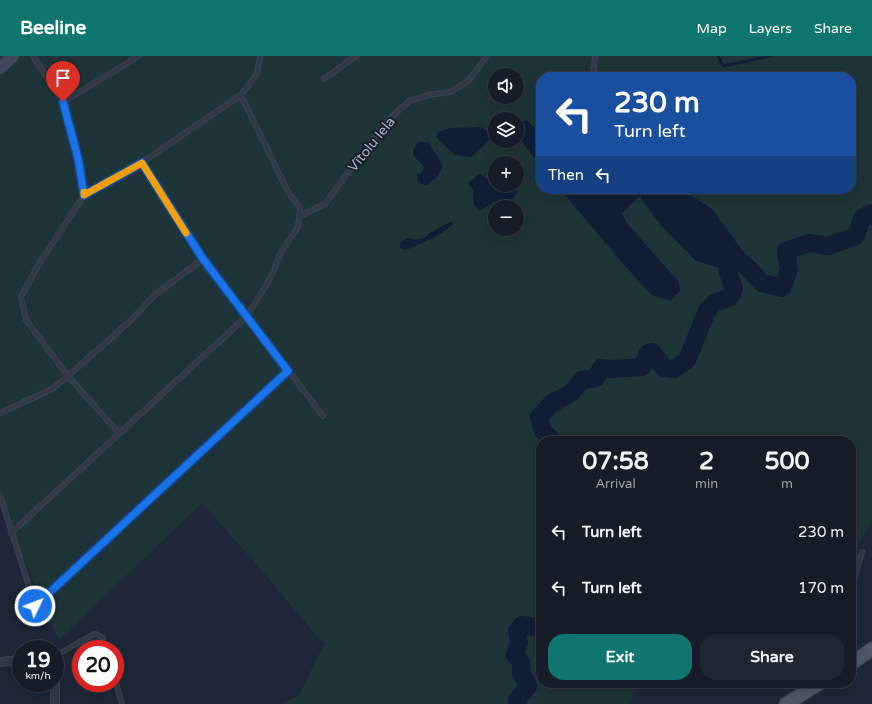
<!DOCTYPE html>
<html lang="en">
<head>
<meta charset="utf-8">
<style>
  body { margin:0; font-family:"Varela Round",sans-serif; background:#1f2631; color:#f1f3f6; height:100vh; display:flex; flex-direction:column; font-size:15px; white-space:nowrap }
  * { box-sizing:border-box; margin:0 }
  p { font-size:13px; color:#9ea2a8 }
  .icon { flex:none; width:22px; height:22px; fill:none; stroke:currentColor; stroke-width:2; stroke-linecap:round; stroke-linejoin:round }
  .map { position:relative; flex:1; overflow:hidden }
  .drawer { position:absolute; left:536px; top:380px; width:320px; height:252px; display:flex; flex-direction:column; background:#161d29; border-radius:16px; box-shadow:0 4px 16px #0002,0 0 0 1px #353b46 }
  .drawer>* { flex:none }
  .banner { position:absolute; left:536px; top:16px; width:320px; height:122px; border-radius:16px; box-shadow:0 4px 16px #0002,0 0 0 1px #353b46; background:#1a4fa0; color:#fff; overflow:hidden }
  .fabs { position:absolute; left:488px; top:12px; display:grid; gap:8px }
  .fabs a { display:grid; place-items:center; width:36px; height:36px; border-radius:50%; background:#161d29; box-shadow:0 4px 16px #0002,0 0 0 1px #353b46; font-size:20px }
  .speed { position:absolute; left:12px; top:584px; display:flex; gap:8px; font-size:20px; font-weight:700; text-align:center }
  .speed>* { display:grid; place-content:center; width:52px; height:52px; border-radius:50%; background:#161d29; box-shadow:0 4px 16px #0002,0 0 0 1px #353b46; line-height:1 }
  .speed small { font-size:10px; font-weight:400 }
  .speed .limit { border:6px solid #d22; background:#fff; color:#111 }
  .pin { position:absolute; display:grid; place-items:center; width:34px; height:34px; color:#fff; margin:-41px -17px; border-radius:50% 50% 50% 0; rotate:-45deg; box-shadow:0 0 4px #0007 }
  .pin .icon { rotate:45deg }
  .me { position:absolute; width:44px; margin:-22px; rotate:47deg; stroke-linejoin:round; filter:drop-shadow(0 0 3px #0008) }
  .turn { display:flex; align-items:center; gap:14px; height:84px; padding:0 12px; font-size:18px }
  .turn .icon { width:52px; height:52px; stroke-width:2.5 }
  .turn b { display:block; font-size:28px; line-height:34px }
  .then { display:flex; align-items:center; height:38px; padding:0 12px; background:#0003; gap:8px; font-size:15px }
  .eta { display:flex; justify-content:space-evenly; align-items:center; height:68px; text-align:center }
  .eta b { font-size:24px; font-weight:700; line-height:28px }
  .action { display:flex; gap:8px; margin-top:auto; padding:8px 12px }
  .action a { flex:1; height:46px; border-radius:16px; background:#0f766e; color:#fff; font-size:16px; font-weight:700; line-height:46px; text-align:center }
  .action a+a { background:#1f2631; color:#f1f3f6 }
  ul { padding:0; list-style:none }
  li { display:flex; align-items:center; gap:12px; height:56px; padding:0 12px }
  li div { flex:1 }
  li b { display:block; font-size:15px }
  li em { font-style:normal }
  header { display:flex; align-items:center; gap:24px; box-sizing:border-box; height:56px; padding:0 20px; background:#0f766e; color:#fff }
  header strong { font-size:19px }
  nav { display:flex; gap:22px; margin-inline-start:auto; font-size:14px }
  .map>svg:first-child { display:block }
</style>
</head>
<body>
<header>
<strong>Beeline</strong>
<nav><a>Map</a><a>Layers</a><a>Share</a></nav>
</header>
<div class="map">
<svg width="872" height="648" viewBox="0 0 872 648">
  <rect width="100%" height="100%" fill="#1d2737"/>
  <path fill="#1f3438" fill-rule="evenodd" d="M0 0H872V466L851 500V385H541V627H635L631 648H282L299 639 324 588 249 500 202 447 59 584 0 449ZM495 19H517V41H495ZM541 21H851V133H541ZM495 63H517V85H495ZM495 107H517V129H495ZM495 151H517V173H495Z"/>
  <g fill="#111e34">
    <path d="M527 64 541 79V110L517 80V67Z"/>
    <path d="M481 71 488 76 489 84 471 101 455 99 436 81 439 76 449 72Z"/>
    <path d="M418 86H428L443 110 437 121 427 129 421 128 417 124V118L421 117 424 111 413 99V94Z"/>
    <path d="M479 118 495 127V129H512L518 136 511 144 493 146 480 155 474 149 473 134 468 127Z"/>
    <path d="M560 133H601L604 135 611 133H681L712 153 745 198 743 207 734 205 727 214 696 205 659 167 640 140 622 157 626 166 679 226 680 235 670 245 652 239 624 209Z"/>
    <path d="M452 165 453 168C440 180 422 187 406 194L400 192 401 186 407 182 417 184 424 182 431 176Z"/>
  </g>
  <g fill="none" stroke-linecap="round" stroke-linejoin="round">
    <path stroke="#111e34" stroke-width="3" d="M718 0 723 10 771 0"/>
    <g stroke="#111e34" stroke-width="18">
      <path d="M553 385 543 375 539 361 551 348 571 337 582 324 596 322 601 312 612 313 642 311 648 297 652 296 664 312 674 313 687 304 707 255 714 247 730 241 734 233 727 214 734 205 743 207 762 227 782 232 789 214 786 195 809 187 828 190 856 180 862 162 871 157 872 160"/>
      <path d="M518 648 517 644 528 630 521 617V606L515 599 519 587 517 575 522 569 541 572"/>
    </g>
    <g stroke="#3a4250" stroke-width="6">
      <g id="lane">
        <path d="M33 0 63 46 78 102 84 139 36 213 21 241 26 264 68 320 119 377"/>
        <path d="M593 21 595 0"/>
        <path d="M324 23 356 0"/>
        <path d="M63 46 139 0"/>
        <path d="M141 107 203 203 323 360"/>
        <path d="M84 139 141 107 241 39 257 18 260 0"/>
        <path d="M300 160 325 148 384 68 409 45 428 39 451 36 469 24 487 0"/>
        <path d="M0 357 52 333 68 320 129 266 156 238 203 203"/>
        <path d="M0 439 35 550 288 315"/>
        <path d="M11 477 247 260 271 221 281 196 298 171 300 152 288 136 241 39"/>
        <path d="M851 532 862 496"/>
        <path d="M55 600 94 578C104 579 104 585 106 593"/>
        <path d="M115 624 122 648"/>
      </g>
    </g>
    <g stroke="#3a4250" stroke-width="10">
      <g id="street">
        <path d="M0 606 21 604"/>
        <path d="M55 616V624"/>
        <path d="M55 648V627"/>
      </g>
    </g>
    <g stroke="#3a4250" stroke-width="13">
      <path id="secondary" d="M0 12 13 0"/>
    </g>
    <g stroke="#3a4250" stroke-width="15">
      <g id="primary">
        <path d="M851 608 872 593"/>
        <path d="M786 648 820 627"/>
      </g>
    </g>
    <use href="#lane" stroke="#313947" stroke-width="4"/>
    <use href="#street" stroke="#313947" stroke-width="8"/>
    <use href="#secondary" stroke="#3e485a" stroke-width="11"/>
    <use href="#primary" stroke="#4e5868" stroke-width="13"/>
  </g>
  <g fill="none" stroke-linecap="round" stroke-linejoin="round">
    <g stroke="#114b97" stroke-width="10">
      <path id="route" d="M35 550 288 315 203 203 142 107 84 139 78 102 63 46"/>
    </g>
    <use href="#route" stroke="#1a73e8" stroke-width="7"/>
    <path stroke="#f59e0b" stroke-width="7" d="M84 136V139L142 107 186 177"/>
  </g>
  <g text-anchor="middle" stroke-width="4" stroke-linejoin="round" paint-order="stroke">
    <g font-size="14" fill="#aab3c5" stroke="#171e2b">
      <text transform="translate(371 88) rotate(-51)" y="5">Vītolu Iela</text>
    </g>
  </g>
</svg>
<div class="fabs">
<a><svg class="icon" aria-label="sound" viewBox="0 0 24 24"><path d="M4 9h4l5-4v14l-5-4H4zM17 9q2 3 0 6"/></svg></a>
<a><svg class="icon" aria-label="layers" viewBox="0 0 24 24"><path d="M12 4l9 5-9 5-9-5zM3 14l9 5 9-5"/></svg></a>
<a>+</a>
<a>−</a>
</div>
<div class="speed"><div>19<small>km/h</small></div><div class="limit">20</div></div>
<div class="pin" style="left:63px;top:46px;background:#d93025"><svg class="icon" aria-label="arrive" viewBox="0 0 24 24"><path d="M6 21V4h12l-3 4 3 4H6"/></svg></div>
<svg class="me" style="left:35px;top:550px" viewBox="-20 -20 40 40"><circle r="17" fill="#1a73e8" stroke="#fff" stroke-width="3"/><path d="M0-11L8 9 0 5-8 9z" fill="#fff"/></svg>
<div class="banner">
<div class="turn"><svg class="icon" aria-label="left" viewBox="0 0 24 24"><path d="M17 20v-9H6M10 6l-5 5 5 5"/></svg><div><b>230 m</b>Turn left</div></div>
<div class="then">Then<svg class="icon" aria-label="left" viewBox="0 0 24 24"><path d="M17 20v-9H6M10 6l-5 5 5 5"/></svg></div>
</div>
<section class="drawer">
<div class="eta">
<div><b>07:58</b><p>Arrival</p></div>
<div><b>2</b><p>min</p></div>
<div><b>500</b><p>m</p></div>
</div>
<ul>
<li><svg class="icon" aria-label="left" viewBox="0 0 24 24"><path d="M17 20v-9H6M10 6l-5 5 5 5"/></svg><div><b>Turn left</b></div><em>230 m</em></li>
<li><svg class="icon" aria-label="left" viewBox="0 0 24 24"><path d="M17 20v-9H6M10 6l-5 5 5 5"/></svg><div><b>Turn left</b></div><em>170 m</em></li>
</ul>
<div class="action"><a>Exit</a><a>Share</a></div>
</section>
</div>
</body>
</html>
